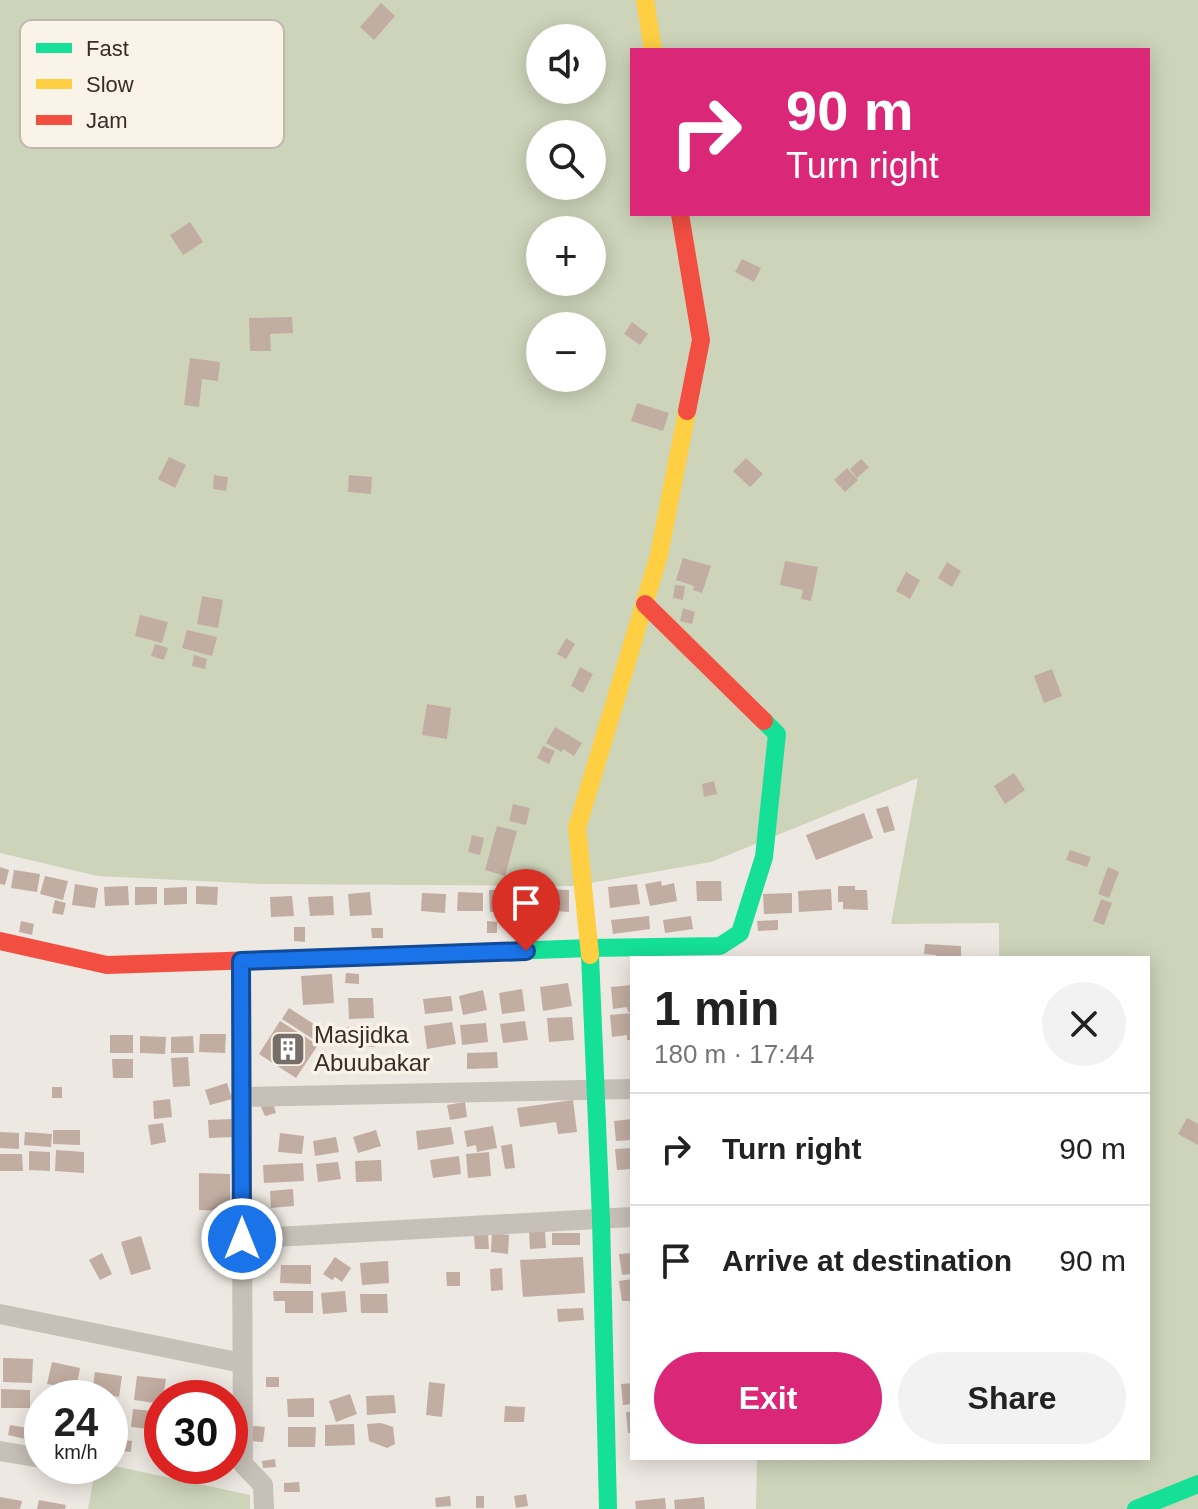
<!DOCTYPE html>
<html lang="en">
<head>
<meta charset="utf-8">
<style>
  body { margin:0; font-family:Arial,sans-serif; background:#f2f2f2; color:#222; height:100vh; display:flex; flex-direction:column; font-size:30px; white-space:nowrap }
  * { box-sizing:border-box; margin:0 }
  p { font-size:26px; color:#767676 }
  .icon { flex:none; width:44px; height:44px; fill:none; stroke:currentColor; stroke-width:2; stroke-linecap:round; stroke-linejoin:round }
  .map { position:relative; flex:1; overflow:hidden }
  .side { position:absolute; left:630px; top:956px; width:520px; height:504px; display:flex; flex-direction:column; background:#fff; border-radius:0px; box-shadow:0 4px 20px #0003 }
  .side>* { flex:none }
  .guide { position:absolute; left:630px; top:48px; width:520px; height:168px; border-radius:0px; box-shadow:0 4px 20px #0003; background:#db2777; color:#fff; overflow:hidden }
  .buttons { position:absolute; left:526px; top:24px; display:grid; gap:16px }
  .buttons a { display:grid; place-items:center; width:80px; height:80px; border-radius:50%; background:#fff; box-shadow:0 4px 20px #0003; font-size:40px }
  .speed { position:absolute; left:24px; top:1380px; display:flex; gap:16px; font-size:40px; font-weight:700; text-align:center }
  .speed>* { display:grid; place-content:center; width:104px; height:104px; border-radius:50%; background:#fff; box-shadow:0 4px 20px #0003; line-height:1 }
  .speed small { font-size:20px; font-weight:400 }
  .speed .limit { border:12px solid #d22; background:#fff; color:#111 }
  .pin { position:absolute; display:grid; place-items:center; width:68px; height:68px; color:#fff; margin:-82px -34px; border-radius:50% 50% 50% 0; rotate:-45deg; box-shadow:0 0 8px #0007 }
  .pin .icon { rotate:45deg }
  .me { position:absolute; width:88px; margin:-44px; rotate:0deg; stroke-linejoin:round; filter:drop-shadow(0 0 6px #0008) }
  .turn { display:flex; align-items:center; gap:28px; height:168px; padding:0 24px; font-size:36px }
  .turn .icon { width:104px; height:104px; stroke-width:2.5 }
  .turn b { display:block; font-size:56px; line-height:68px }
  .round { display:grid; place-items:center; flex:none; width:84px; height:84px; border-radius:42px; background:#f2f2f2 }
  .headline { display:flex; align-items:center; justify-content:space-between; height:136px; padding:0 24px }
  h1 { font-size:48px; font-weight:800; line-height:60px }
  .button { display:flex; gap:16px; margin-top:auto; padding:16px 24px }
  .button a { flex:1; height:92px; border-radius:48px; background:#db2777; color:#fff; font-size:32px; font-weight:800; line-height:92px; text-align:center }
  .button a+a { background:#f2f2f2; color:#222 }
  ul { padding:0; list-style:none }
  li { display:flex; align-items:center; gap:24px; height:112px; padding:0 24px; border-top:2px solid #e0e0e0 }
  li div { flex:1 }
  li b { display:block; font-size:30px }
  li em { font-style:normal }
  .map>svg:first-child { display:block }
</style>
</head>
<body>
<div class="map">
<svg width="1198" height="1509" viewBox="0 0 1198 1509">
  <rect width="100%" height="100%" fill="#ede8e1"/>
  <g fill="#cdd4ba" fill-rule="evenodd">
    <path d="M0 0H1198V1509H756L757 1458H1148V958H999V923L891 924 918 778 711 862 573 886 263 884 98 876 0 853ZM540 38H592V90H540ZM632 50H1148V214H632ZM540 134H592V186H540ZM540 230H592V282H540ZM540 326H592V378H540Z"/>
    <path d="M110 1465 250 1495V1509H88L96 1466Z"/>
  </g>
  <g fill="#c2ada2">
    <path d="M381 3 395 16 374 40 360 27Z"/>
    <path d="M190 222 203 242 183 255 170 235Z"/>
    <path d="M742 259 761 268 754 282 735 272Z"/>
    <path d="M292 317 293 333 270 334 271 351H250L249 318Z"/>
    <path d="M632 322 648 334 640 345 624 334Z"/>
    <path d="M190 358 220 362 218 381 202 379 199 407 184 405Z"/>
    <path d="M637 403 669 413 663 431 631 421Z"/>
    <path d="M169 457 186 465 175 488 158 479Z"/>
    <path d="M746 458 763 474 750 487 733 471Z"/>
    <path d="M861 459 869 467 857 478 850 469Z"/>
    <path d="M847 468 858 480 845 492 834 480Z"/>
    <path d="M214 475 228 477 226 491 213 489Z"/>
    <path d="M349 475 372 477 371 494 348 492Z"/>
    <path d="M683 558 711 566 702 593 693 590 694 586 676 580Z"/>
    <path d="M785 561 818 567 811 601 801 599 803 590 780 585Z"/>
    <path d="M947 562 961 571 952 587 938 578Z"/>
    <path d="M906 572 920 580 910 599 896 591Z"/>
    <path d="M675 585 685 586 683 600 673 598Z"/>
    <path d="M202 596 223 600 218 628 197 624Z"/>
    <path d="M683 608 695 612 692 624 680 621Z"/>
    <path d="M140 615 168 622 162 643 135 636Z"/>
    <path d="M187 630 217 637 212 656 182 648Z"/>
    <path d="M566 638 575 644 566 659 557 654Z"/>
    <path d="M155 644 168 648 164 660 151 656Z"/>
    <path d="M194 655 207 659 205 669 192 666Z"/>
    <path d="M580 667 593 674 583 693 571 686Z"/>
    <path d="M1052 669 1062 696 1044 703 1034 676Z"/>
    <path d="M427 704 451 708 447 739 422 735Z"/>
    <path d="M555 727 582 743 574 756 563 749 561 752 546 743Z"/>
    <path d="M543 746 555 751 549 764 537 758Z"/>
    <path d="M1014 773 1025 790 1005 804 994 786Z"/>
    <path d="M714 781 717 794 704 797 702 784Z"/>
    <path d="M513 804 530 808 526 825 509 821Z"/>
    <path d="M888 806 895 830 884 833 876 809Z"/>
    <path d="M864 813 873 838 816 860 806 835Z"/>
    <path d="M497 826 517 831 505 876 485 870Z"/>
    <path d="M472 835 484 838 480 855 468 852Z"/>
    <path d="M1070 850 1091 857 1087 867 1066 860Z"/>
    <path d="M0 867 9 870 5 885 0 884Z"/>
    <path d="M1108 867 1119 872 1109 898 1098 894Z"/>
    <path d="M14 870 40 874 37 892 11 888Z"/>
    <path d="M45 876 68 881 63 900 40 894Z"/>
    <path d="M661 881 662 886 674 883 677 901 650 906 645 884Z"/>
    <path d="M696 881H721L722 901H697Z"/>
    <path d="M75 884 98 888 95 908 72 905Z"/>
    <path d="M637 884 640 904 610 908 608 887Z"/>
    <path d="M128 886 129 905 105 906 104 887Z"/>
    <path d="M196 886 218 887 217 905 196 904Z"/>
    <path d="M838 886H855V890H867L868 910 843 909V902H838Z"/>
    <path d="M135 887H157V904L135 905Z"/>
    <path d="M187 887V904L164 905V888Z"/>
    <path d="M537 889 569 890V912L537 910Z"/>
    <path d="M831 889 832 910 799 912 798 891Z"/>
    <path d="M489 890H525L526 911 490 912Z"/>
    <path d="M370 892 372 915 350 916 348 894Z"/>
    <path d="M458 892 483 893V911H457Z"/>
    <path d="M422 893 446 894 445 913 421 911Z"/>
    <path d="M792 893V913L764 914 763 894Z"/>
    <path d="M292 896 294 916 271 917 270 897Z"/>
    <path d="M333 896 334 915 310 916 308 897Z"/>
    <path d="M1101 899 1112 903 1104 925 1093 921Z"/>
    <path d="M55 900 66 903 63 915 52 913Z"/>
    <path d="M649 916 650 929 613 934 611 920Z"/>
    <path d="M691 916 693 929 665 933 663 920Z"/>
    <path d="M778 920V930L758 931 757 921Z"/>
    <path d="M21 921 34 924 32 935 19 932Z"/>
    <path d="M487 921 497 922V933H487Z"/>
    <path d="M294 927H305V942L294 941Z"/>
    <path d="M371 928H383V938H372Z"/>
    <path d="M925 944 961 946V958H936V955L924 954Z"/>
    <path d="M346 973 359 974V984L345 983Z"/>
    <path d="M332 974 334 1003 303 1005 301 976Z"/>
    <path d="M568 983 572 1006 543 1011 540 987Z"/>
    <path d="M632 985V1012H628L627 1007 613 1009 611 987Z"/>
    <path d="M522 989 525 1011 502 1014 499 993Z"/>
    <path d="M483 990 487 1010 463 1015 459 996Z"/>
    <path d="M451 996 453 1011 425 1014 423 999Z"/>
    <path d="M348 998H373L374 1018 349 1019Z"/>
    <path d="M289 1008 326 1032 319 1043 282 1019Z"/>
    <path d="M632 1013V1040H627V1035L612 1037 610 1015Z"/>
    <path d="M572 1017 574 1040 549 1042 547 1018Z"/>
    <path d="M280 1021 318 1045 296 1078 259 1054Z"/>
    <path d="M525 1021 528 1040 503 1043 500 1024Z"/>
    <path d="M452 1022 456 1044 427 1049 424 1026Z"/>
    <path d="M486 1023 488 1042 462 1045 460 1025Z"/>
    <path d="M347 1027H376V1047L347 1046Z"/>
    <path d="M200 1034H226L225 1053 199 1052Z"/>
    <rect x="110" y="1035" width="23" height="18"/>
    <path d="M140 1036 166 1037 165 1054 140 1053Z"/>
    <path d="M193 1036 194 1053H171V1037Z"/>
    <path d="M497 1052 498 1068 467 1069V1053Z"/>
    <path d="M188 1057 190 1086 173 1087 171 1058Z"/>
    <path d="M112 1059H133V1078H113Z"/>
    <path d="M227 1083 232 1099 210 1105 205 1090Z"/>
    <rect x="52" y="1087" width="10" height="11"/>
    <path d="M170 1099 172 1117 154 1119 153 1101Z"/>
    <path d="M573 1100 577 1132 558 1134 556 1122 520 1127 517 1108Z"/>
    <path d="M465 1102 467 1117 450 1120 447 1105Z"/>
    <path d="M273 1103 276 1113 265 1116 261 1107Z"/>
    <path d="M1187 1118 1198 1124V1145L1178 1134Z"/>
    <path d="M232 1119 233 1137 209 1138 208 1120Z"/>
    <path d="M632 1119V1140L616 1141 614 1121Z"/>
    <path d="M163 1123 166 1142 151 1145 148 1125Z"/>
    <path d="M493 1126 497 1148 477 1152 476 1145 467 1147 464 1131Z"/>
    <path d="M451 1127 454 1144 418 1150 416 1131Z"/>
    <path d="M53 1130H80V1145L53 1144Z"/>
    <path d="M376 1130 381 1146 358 1153 353 1137Z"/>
    <path d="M0 1132 19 1133V1149L0 1148Z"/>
    <path d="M25 1132 52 1134 51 1147 24 1145Z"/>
    <path d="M280 1133 304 1136 302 1154 278 1152Z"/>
    <path d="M336 1137 339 1152 315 1156 313 1141Z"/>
    <path d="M512 1144 515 1168 505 1169 501 1146Z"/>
    <path d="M632 1148V1169L617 1170 615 1149Z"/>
    <path d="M56 1150 84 1152V1173L55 1171Z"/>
    <path d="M29 1151 50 1152V1171L29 1170Z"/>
    <path d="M489 1152 491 1176 468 1178 466 1154Z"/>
    <path d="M0 1154H22L23 1171H0Z"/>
    <path d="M459 1156 461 1174 433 1178 430 1160Z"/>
    <path d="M381 1160 382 1181 356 1182 355 1161Z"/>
    <path d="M338 1162 341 1179 318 1182 316 1164Z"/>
    <path d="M303 1163 304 1181 264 1183 263 1165Z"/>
    <path d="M199 1173 230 1174V1211L199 1210Z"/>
    <path d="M293 1189 294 1206 271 1208 270 1191Z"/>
    <path d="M529 1231H545L546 1248 530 1249Z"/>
    <path d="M492 1233 509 1235 508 1254 491 1252Z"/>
    <rect x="552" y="1233" width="28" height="12"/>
    <path d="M474 1235H488L489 1249H475Z"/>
    <path d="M141 1236 151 1269 131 1275 121 1242Z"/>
    <path d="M102 1253 112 1274 100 1280 89 1260Z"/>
    <path d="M632 1253V1274L622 1275 619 1254Z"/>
    <path d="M335 1257 351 1268 342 1282 335 1277 332 1280 323 1274Z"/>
    <path d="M583 1257 585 1293 523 1297 520 1260Z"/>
    <path d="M388 1261 389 1283 362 1285 360 1263Z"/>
    <path d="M281 1265H311V1284L280 1283Z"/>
    <path d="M502 1268 503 1290 491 1291 490 1269Z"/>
    <path d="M446 1272H460V1286H447Z"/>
    <path d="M632 1279V1301H622L619 1281Z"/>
    <path d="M273 1291H313V1313H285V1301H274Z"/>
    <path d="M345 1291 347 1312 323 1314 321 1293Z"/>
    <path d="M360 1294H387L388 1313H361Z"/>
    <path d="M583 1308 584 1320 558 1322 557 1309Z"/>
    <path d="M3 1358 33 1359 32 1383 3 1382Z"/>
    <path d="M52 1362 80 1368 76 1389 47 1384Z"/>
    <path d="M95 1372 122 1376 119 1397 92 1392Z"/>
    <path d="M137 1376 166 1379 162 1404 134 1400Z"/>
    <rect x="266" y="1377" width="13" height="10"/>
    <path d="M429 1382 445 1384 442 1417 426 1415Z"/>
    <path d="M632 1383V1404L623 1405 621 1384Z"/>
    <path d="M1 1389 30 1390V1408H1Z"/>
    <path d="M350 1394 357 1414 336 1422 329 1401Z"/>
    <path d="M394 1395 396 1413 367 1415 366 1396Z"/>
    <path d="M314 1398V1417H288L287 1399Z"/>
    <path d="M110 1404H119L117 1423 110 1422Z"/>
    <path d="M505 1406 525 1407 524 1422H504Z"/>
    <path d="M133 1409 162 1412 160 1430 131 1427Z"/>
    <path d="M626 1412H632V1433H628Z"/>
    <path d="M381 1423 393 1427 395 1444 387 1448 369 1441 367 1424Z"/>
    <path d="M354 1424 355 1445 325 1446V1425Z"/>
    <path d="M10 1425 27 1428 25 1439 8 1435Z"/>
    <path d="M253 1426 265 1427 263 1442 251 1441Z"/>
    <path d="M288 1427H316L315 1447H288Z"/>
    <path d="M122 1440 132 1441 131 1452 121 1451Z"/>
    <path d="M275 1459 276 1467 263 1468 262 1461Z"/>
    <path d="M299 1482 300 1492H284V1483Z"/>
    <path d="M526 1494 528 1506 516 1508 514 1496Z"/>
    <path d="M450 1496 451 1506 436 1507 435 1498Z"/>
    <rect x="476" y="1496" width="8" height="12"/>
    <path d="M0 1497 22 1501 20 1509H0Z"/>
    <path d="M704 1497 705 1509H675L674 1500Z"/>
    <path d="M665 1498 666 1509H636L635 1501Z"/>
    <path d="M39 1500 66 1505 65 1509H37Z"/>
  </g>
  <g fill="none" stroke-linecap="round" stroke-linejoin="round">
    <g stroke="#c7c0b9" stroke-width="20">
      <path d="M241 961 243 1464 263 1485 264 1509"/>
      <path d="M241 1097 632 1089"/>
      <path d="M242 1239 632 1217"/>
      <path d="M0 1314 242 1363"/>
      <path d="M0 1451 42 1458"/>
    </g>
    <g stroke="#16e098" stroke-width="18">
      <path d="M590 955 601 1219 608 1509"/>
      <path d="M314 958 590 948 720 946 740 933 764 857 777 734 764 721"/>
      <path d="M1136 1509 1198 1484"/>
    </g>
    <g stroke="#ffcf43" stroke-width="18">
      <path d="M645 0 653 50"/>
      <path d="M590 955 577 828 659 555 687 411"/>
    </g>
    <g stroke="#f24e42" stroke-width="18">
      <path d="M680 214 701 340 687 411"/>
      <path d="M645 604 764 721"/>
      <path d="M0 941 107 965 314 958"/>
    </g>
  </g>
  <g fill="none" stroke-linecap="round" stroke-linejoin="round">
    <g stroke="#114b97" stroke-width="20">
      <path id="route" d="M242 1239 241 961 526 951"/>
    </g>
    <use href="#route" stroke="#1a73e8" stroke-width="14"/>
  </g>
  <defs>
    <g id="building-square" transform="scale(1.8)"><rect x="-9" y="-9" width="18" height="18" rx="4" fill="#776e69" stroke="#faf3e8"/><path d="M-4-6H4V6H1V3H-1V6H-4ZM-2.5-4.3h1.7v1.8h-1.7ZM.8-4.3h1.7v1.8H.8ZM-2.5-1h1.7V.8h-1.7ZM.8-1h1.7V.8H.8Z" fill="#fff"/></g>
  </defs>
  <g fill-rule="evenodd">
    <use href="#building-square" x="288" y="1049"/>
  </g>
  <g text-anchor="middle" stroke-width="7" stroke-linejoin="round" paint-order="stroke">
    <g font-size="24" fill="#382d28" stroke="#faf3e8" text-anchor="start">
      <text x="314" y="1043">Masjidka<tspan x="314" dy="28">Abuubakar</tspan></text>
    </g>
  </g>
  <rect x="20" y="20" width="264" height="128" rx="12" fill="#faf3e8" stroke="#c0b8ae" stroke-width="2"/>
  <rect x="36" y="43" width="36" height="10" fill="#16e098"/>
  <rect x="36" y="79" width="36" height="10" fill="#ffcf43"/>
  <rect x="36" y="115" width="36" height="10" fill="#f24e42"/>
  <g font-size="22" fill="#382d28">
    <text x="86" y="56">Fast</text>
    <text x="86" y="92">Slow</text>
    <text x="86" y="128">Jam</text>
  </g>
</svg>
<div class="buttons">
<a><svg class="icon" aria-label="sound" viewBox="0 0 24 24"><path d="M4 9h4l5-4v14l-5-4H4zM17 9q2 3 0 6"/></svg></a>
<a><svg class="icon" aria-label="search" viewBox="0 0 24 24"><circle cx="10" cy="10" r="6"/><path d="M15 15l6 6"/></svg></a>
<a>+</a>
<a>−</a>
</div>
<div class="speed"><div>24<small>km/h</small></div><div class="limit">30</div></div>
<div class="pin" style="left:526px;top:951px;background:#d93025"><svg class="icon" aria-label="arrive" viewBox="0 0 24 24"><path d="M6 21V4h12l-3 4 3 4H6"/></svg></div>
<svg class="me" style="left:242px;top:1239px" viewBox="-20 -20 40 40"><circle r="17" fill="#1a73e8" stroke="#fff" stroke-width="3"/><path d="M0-11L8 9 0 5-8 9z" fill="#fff"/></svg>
<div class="guide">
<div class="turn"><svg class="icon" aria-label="right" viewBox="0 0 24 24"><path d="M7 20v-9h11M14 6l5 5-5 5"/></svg><div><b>90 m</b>Turn right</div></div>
</div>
<section class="side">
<div class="headline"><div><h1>1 min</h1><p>180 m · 17:44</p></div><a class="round"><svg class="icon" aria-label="close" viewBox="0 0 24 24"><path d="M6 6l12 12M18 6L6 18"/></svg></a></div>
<ul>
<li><svg class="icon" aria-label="right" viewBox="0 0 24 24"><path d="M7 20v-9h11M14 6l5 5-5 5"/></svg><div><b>Turn right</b></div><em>90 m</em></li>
<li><svg class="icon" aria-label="arrive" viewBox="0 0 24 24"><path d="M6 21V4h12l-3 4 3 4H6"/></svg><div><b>Arrive at destination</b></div><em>90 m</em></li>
</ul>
<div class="button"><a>Exit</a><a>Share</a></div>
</section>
</div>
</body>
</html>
